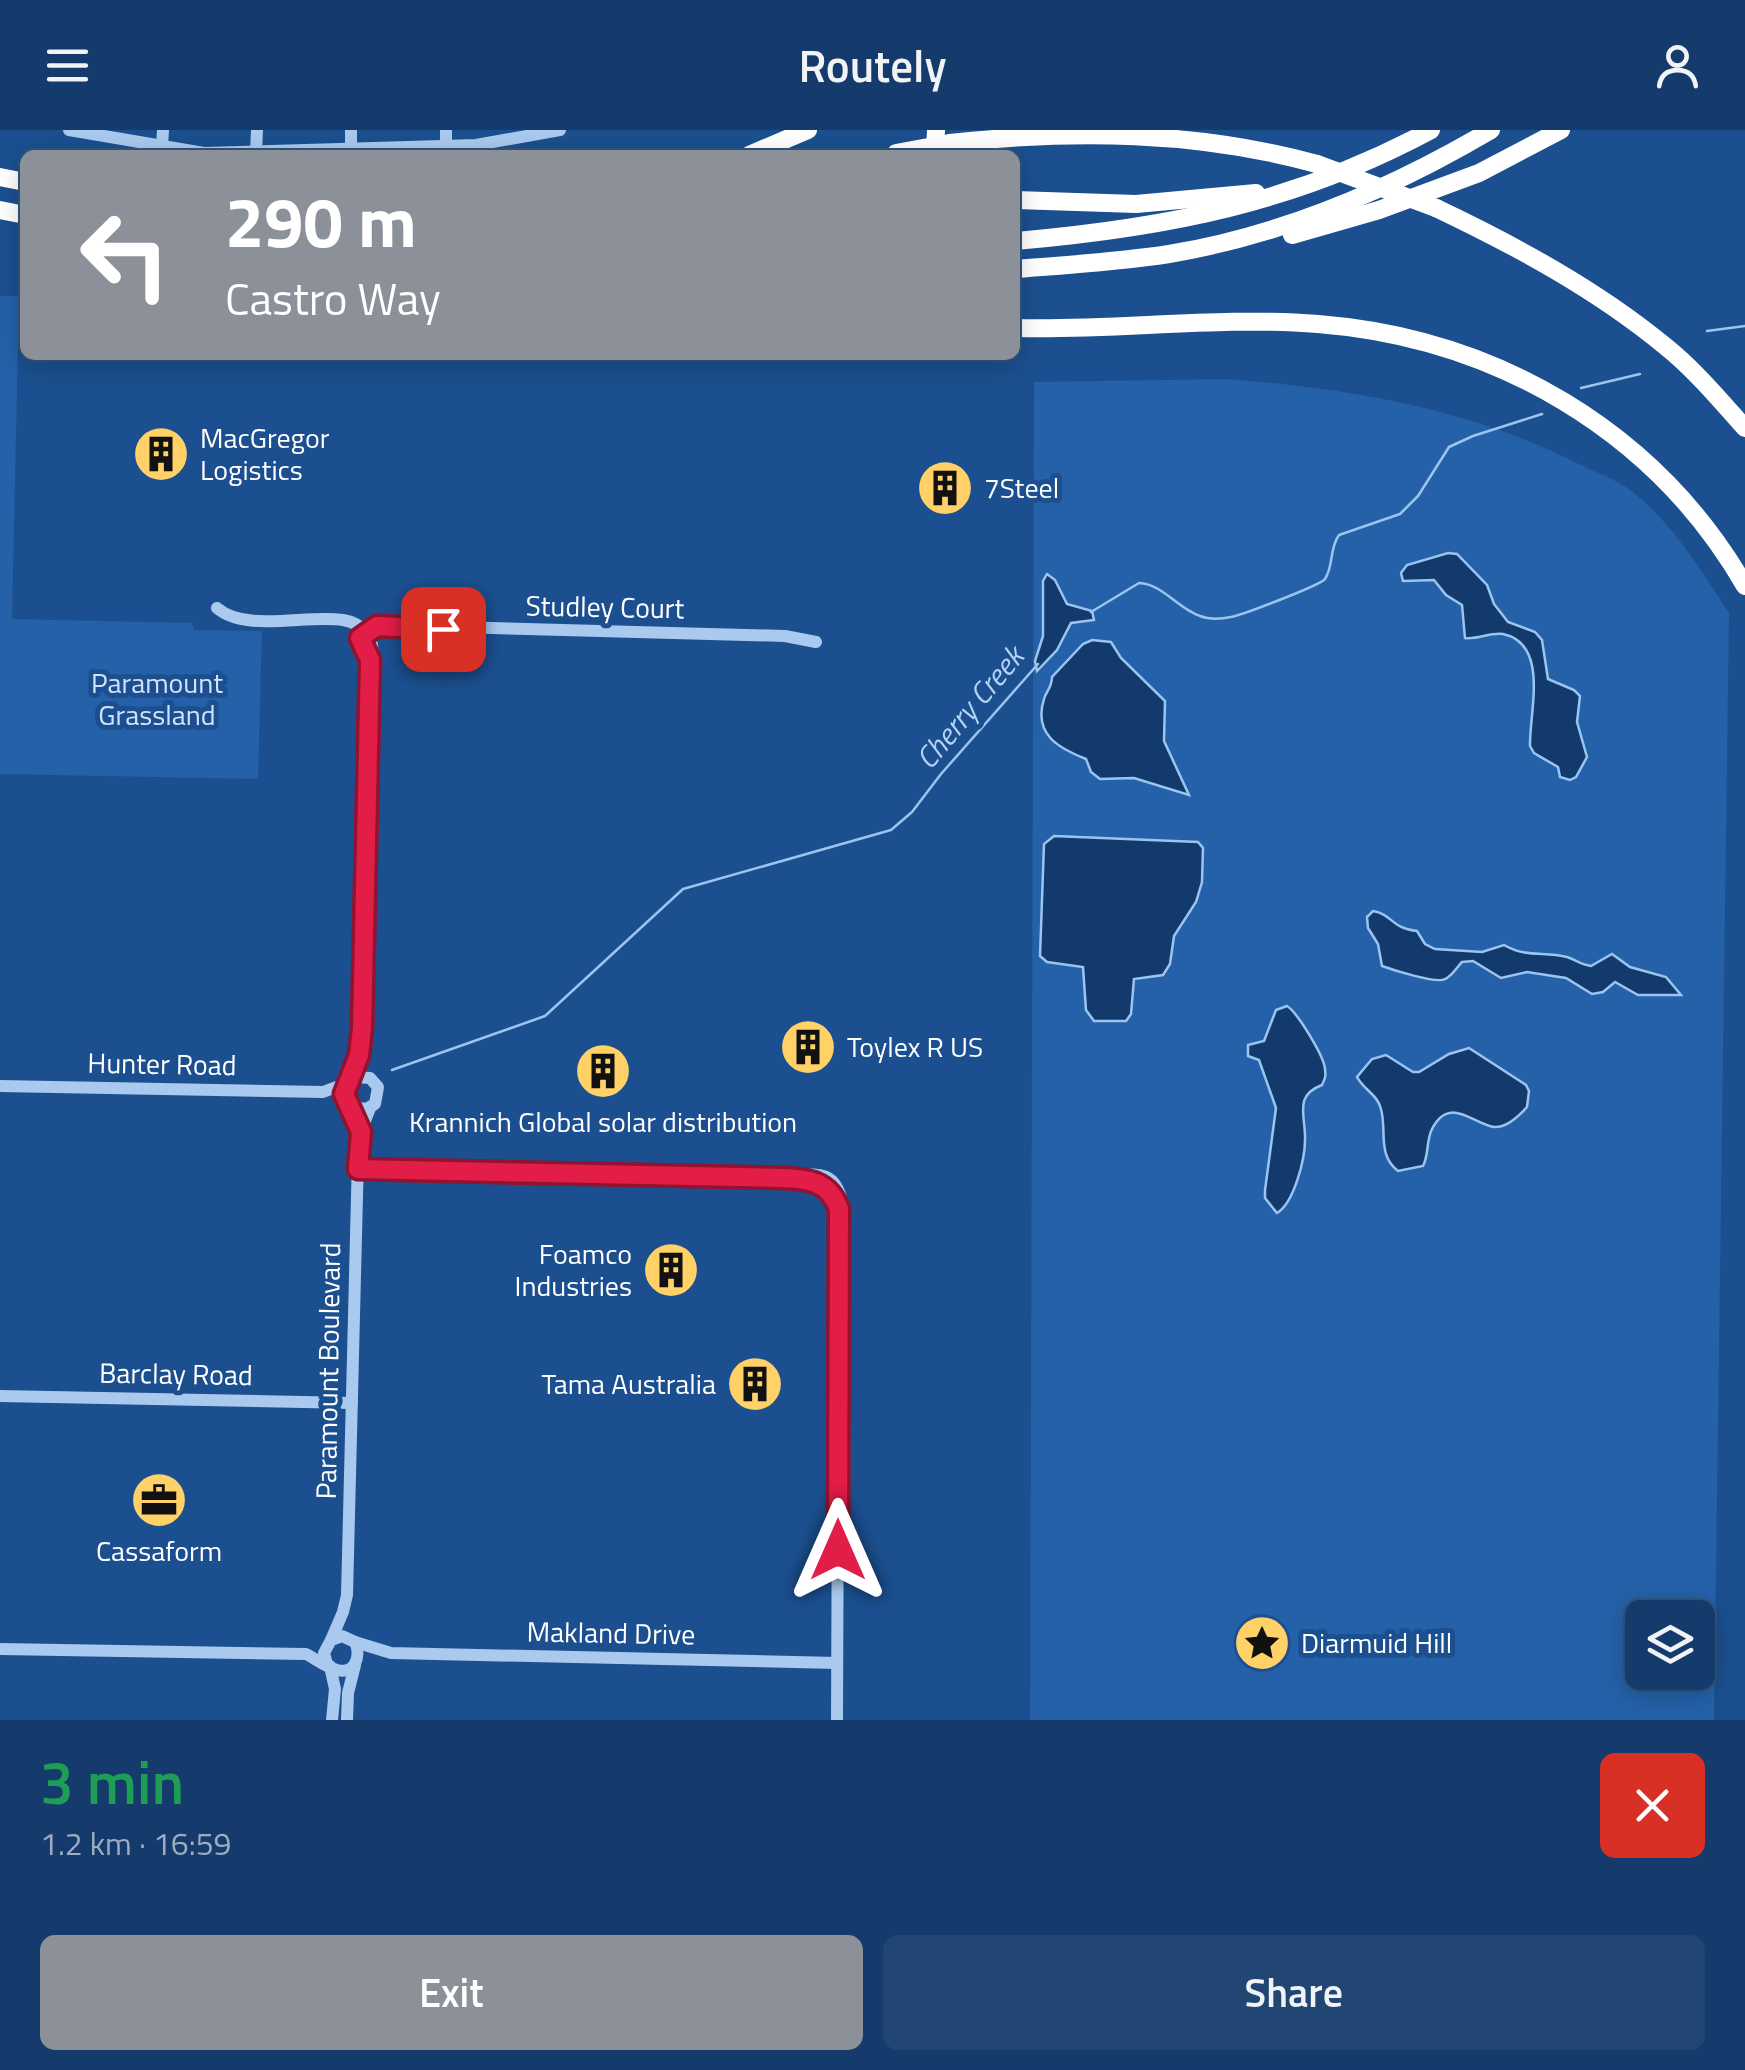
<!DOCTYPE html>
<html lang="en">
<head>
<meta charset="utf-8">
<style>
  body { margin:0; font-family:"Titillium Web",sans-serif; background:#214673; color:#f1f3f6; height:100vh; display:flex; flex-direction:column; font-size:38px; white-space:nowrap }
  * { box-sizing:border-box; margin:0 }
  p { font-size:32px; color:#9dadc1 }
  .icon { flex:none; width:55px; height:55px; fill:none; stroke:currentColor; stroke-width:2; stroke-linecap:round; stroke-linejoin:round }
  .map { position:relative; height:1590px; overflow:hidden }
  .side { display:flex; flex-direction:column; background:#143b6b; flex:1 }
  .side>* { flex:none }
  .guide { position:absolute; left:20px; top:20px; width:1000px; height:210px; border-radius:15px; box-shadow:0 5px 25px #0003,0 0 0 2px #33557e; background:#8c9099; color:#fff; overflow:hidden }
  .buttons { position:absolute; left:1625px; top:1470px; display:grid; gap:20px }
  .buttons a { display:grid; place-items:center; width:90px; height:90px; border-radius:15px; background:#143b6b; box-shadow:0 5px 25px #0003,0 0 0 2px #33557e; font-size:50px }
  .pin { position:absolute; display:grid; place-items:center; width:85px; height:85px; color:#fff; margin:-42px; border-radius:20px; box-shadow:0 5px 15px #0006 }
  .me { position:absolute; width:110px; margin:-55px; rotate:0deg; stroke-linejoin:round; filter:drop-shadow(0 0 8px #0008) }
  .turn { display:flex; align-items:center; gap:35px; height:210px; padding:0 40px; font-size:45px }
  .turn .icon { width:130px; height:130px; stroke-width:2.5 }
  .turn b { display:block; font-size:70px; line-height:85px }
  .round { display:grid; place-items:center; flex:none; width:105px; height:105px; border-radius:15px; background:#214673 }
  .summary { display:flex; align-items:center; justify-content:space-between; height:170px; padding:0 40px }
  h1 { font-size:60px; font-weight:600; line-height:75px; color:#1e9e55 }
  .action { display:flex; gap:20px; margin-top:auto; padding:20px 40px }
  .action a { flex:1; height:115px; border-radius:15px; background:#8c9099; color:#fff; font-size:40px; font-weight:600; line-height:115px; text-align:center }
  .action a+a { background:#214673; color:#f1f3f6 }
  header { display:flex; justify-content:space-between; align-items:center; height:130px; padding:0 40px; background:#143b6b; font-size:45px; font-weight:600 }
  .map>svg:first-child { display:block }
</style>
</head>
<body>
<header><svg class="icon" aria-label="menu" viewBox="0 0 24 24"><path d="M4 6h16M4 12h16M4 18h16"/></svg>Routely<svg class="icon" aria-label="person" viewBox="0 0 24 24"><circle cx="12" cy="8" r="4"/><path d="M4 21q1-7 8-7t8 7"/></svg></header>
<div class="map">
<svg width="1745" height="1590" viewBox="0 0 1745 1590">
  <rect width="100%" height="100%" fill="#1b4f8f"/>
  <g fill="#2461a8" fill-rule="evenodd">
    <path d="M0 166H19L12 489 192 493 194 500 262 501 258 649 0 644Z"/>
    <path d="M1228 249C1351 259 1470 278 1581 335 1597 343 1615 349 1629 359 1672 392 1700 439 1729 483L1714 1590H1030L1034 252ZM1642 1488H1698V1542H1642Z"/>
  </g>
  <g fill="#123a6d" stroke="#9cc4f0" stroke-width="2.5">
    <path d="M1448 423 1457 424 1487 455 1494 474 1508 492 1535 502 1542 510 1548 549 1574 560 1580 566 1577 592 1587 627 1576 647 1570 650 1560 647 1558 637 1534 623 1530 616C1529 583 1550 514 1503 504 1490 502 1477 510 1465 508L1462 475 1446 465 1434 450 1403 451 1401 443 1407 435Z"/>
    <path d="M1047 444 1055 450 1067 474 1092 481 1094 490 1071 493 1057 520 1037 541 1035 531 1043 506V451Z"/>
    <path d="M1092 510 1111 512 1121 528 1165 571 1164 611 1189 665 1134 648 1100 649 1091 642 1086 629C1058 618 1033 604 1044 569 1047 560 1052 557 1052 547L1083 514Z"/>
    <path d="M1054 706 1198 712 1203 718 1202 752 1196 772 1174 806 1170 834 1163 845 1134 849 1131 884 1126 891H1094L1086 880 1083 837 1047 832 1040 826 1044 714Z"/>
    <path d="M1373 781C1392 784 1392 799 1417 801L1425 814 1435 819 1482 822 1504 815C1526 828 1544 821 1567 827 1576 830 1581 835 1591 836L1612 824 1630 837 1666 847 1681 865H1638L1615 852 1603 862 1592 864 1566 848 1527 842 1501 848 1473 831 1462 832C1457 837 1452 846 1445 849 1437 854 1393 840 1382 836L1378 814 1368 798 1367 787Z"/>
    <path d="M1287 876C1297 882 1324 926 1325 939 1326 948 1325 948 1322 955 1293 966 1306 986 1305 1010 1305 1029 1294 1073 1277 1083L1265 1068V1060L1276 978 1259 930 1248 926V915L1264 911 1276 880Z"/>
    <path d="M1469 918 1526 955 1529 961 1527 977C1519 986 1507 998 1494 997 1473 994 1449 965 1432 999 1426 1011 1429 1025 1423 1036L1398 1041C1377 1025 1387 1001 1381 979 1378 965 1363 959 1357 947L1372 929 1386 925 1413 942H1419L1449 924Z"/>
  </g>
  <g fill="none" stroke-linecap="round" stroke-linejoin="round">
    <g stroke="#9cc4f0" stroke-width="2.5">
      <path d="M1707 201 1745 196"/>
      <path d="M1581 258 1640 244"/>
      <path d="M1091 482 1139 453C1163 454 1178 479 1200 486 1210 490 1221 489 1231 487 1242 485 1321 455 1325 449 1334 435 1329 419 1339 405L1400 384 1418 366 1449 317 1473 306 1542 284"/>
      <path d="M392 940 545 886 683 759 891 700 912 682 941 644 1038 534"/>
    </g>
    <g stroke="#a9c9ee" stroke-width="12">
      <path d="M69 0 204 23 476 15 560 0"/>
      <path d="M446 16V0"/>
      <path d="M162 17 163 0"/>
      <path d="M351 20V0"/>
      <path d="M256 22 257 0"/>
      <path d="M217 478C246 503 308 484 343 490 363 493 378 510 370 530L361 909 350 950"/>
      <path d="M359 508 372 497 383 495 785 506 816 512"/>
      <path d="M0 956 323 962 347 953"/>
      <path d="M352 977 366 979 375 974 378 957 370 948 355 947 345 958C344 972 356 988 361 1001"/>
      <path d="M358 1039 802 1049C817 1052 829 1055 836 1071"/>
      <path d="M793 1048C819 1040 837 1044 842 1073L839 1079 837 1590"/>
      <path d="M0 1266 352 1273"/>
      <path d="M331 1510 343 1482 347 1465 358 1026 361 1001 370 978"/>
      <path d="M355 1512 391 1523 837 1533"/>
      <path d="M0 1519 306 1524C316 1529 327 1538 337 1540 356 1545 361 1525 355 1512L342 1506 331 1510 324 1523 327 1534"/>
      <path d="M330 1536 335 1559 332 1590"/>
      <path d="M347 1590 348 1563 355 1535"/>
    </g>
    <g stroke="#fff" stroke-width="18">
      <path d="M950 13C1074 0 1197 1 1317 34"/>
      <path d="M749 25 808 0"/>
      <path d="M935 25 936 0"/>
      <path d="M0 47 25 52"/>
      <path d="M1015 70 1136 74 1256 63"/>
      <path d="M1436 78C1516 116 1597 160 1665 216 1694 239 1720 270 1745 298"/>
      <path d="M0 80 25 85"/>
      <path d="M1292 105 1379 80 1479 43 1561 0"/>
      <path d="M1015 111C1167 98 1295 73 1431 0"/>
      <path d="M1015 139C1066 135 1118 132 1169 124 1284 105 1391 59 1491 0"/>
      <path d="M1015 198C1115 201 1218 186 1318 194 1495 208 1655 300 1745 456"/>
    </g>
    <g stroke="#fff" stroke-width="18">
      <path d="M896 23 950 13"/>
      <path d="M1317 34 1436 78"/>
    </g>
  </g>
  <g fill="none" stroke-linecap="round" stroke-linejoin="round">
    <g stroke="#92132f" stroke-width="25">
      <path id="route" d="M443 499 377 496 360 508 370 530 362 898 359 925 344 964 361 1002 358 1039 782 1048C809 1049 829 1051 839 1079L838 1420"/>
    </g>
    <use href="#route" stroke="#e11d48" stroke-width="18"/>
  </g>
  <defs>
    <g id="building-disc" transform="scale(2.875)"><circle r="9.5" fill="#ffd166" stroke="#1b4f8f"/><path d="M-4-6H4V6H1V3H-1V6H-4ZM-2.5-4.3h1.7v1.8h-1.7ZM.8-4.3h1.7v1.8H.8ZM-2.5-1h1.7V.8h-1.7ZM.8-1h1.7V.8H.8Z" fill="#111"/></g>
    <g id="office-disc" transform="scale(2.875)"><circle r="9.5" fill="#ffd166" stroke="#1b4f8f"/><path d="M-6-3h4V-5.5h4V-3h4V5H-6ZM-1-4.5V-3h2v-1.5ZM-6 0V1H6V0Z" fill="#111"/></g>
    <g id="sight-disc" transform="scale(2.875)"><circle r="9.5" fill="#ffd166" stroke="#1b4f8f"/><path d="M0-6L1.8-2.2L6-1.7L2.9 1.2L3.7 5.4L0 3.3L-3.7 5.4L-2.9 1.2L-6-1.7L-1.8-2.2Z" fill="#111"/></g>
  </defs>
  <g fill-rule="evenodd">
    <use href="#building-disc" x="161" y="324"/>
    <use href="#building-disc" x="945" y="358"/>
    <use href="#building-disc" x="808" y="917"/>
    <use href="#building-disc" x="603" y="941"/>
    <use href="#building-disc" x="671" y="1140"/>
    <use href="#building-disc" x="755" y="1254"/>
    <use href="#office-disc" x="159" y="1370"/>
    <use href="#sight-disc" x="1262" y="1513"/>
  </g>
  <g text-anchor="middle" stroke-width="10" stroke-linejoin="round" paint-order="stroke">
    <g font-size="28" fill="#fff" stroke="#1b4f8f" text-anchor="start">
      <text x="200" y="318">MacGregor<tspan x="200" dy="32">Logistics</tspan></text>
      <text x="984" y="368">7Steel</text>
      <text x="847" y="927">Toylex R US</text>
      <text x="603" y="1002" text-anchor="middle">Krannich Global solar distribution</text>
      <text x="632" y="1134" text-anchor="end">Foamco<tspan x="632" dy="32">Industries</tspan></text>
      <text x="716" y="1264" text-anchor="end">Tama Australia</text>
      <text x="159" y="1431" text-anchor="middle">Cassaform</text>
      <text x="1301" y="1523">Diarmuid Hill</text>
    </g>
    <g font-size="28" fill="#fff" stroke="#1b4f8f">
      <text transform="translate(605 477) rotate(1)" y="10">Studley Court</text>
      <text transform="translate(162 934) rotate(1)" y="10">Hunter Road</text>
      <text transform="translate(328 1241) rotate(-89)" y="10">Paramount Boulevard</text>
      <text transform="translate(176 1244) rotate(1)" y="10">Barclay Road</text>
      <text transform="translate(611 1503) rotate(1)" y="10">Makland Drive</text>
    </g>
    <g font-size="28" fill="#cfe3fa" stroke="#1b4f8f">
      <text x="157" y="563">Paramount<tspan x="157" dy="32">Grassland</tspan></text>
    </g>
    <g font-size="30" font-style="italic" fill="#b5d3f5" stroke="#1b4f8f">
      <text transform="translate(970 578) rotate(-50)" y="10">Cherry Creek</text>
    </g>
  </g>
</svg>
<div class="buttons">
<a><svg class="icon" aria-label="layers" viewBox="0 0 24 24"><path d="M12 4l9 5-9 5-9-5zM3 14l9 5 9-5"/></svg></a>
</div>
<div class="pin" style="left:443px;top:499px;background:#d93025"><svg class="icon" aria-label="arrive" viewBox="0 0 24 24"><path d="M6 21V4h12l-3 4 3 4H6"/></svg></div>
<svg class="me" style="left:838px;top:1420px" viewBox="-20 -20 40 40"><path d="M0-17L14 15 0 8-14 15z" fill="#e11d48" stroke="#fff" stroke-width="4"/></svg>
<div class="guide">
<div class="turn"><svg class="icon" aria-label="left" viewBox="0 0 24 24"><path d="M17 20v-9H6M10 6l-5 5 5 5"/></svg><div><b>290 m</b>Castro Way</div></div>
</div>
</div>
<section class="side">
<div class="summary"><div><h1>3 min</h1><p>1.2 km · 16:59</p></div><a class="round" style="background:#d93025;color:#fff"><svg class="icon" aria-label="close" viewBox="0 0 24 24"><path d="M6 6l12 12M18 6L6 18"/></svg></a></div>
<div class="action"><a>Exit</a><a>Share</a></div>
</section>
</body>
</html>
